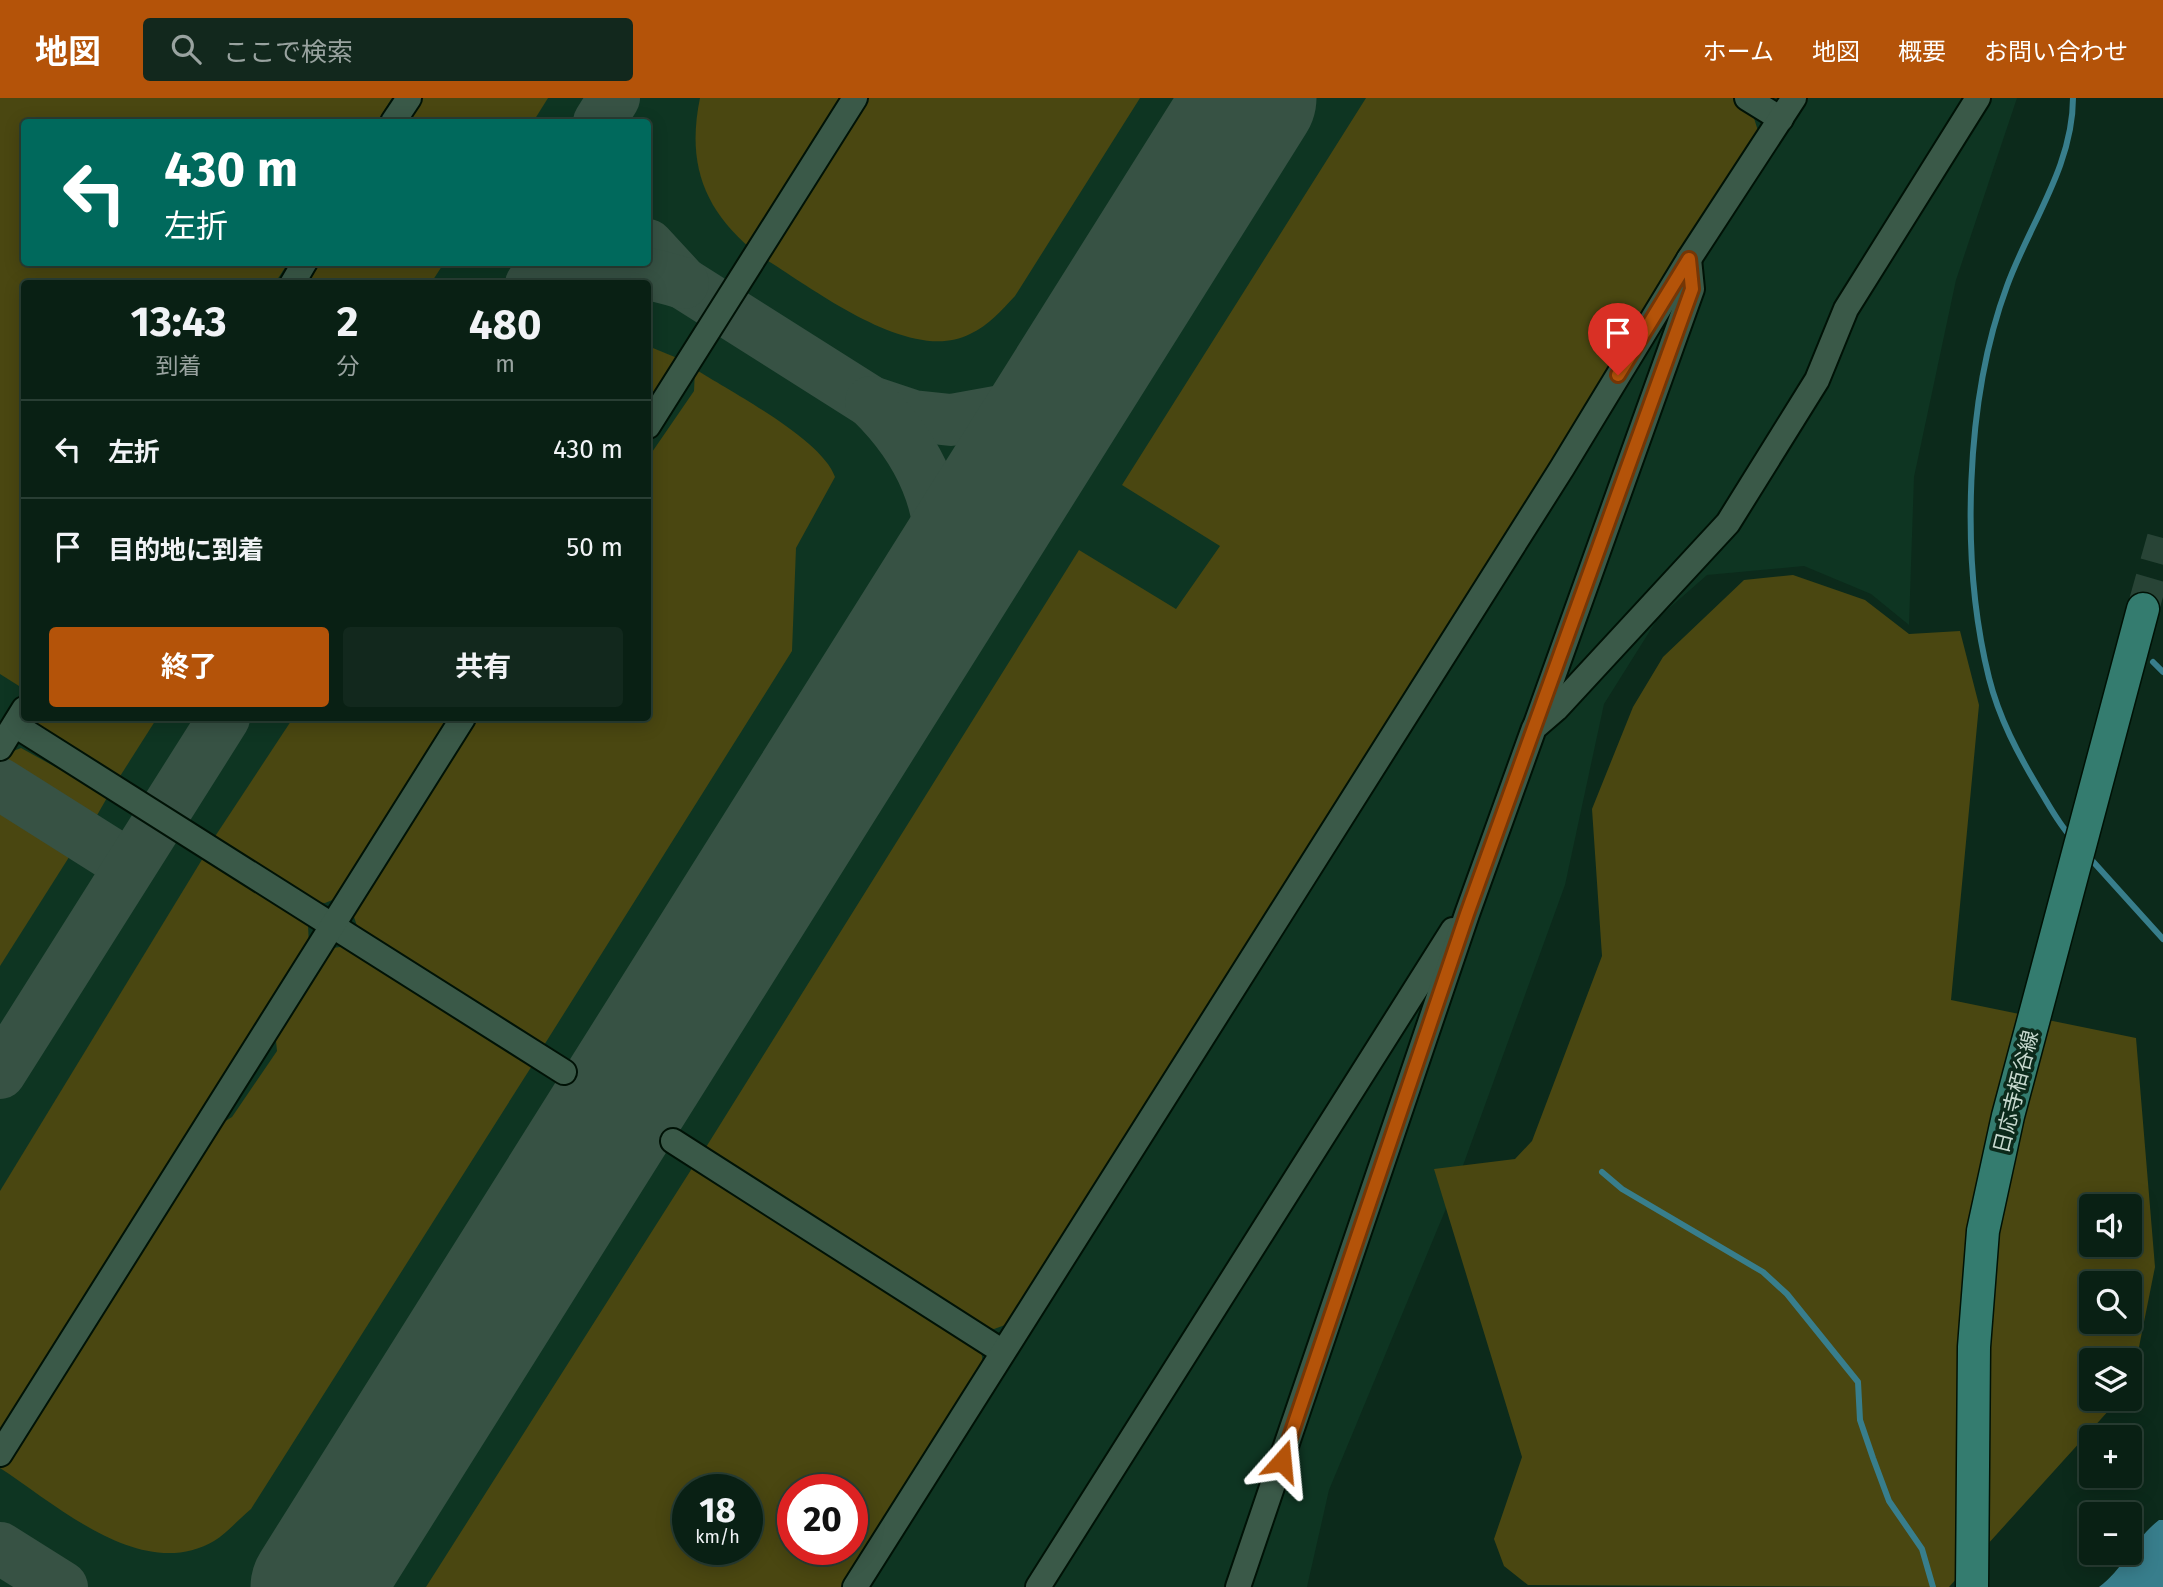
<!DOCTYPE html>
<html lang="ja">
<head>
<meta charset="utf-8">
<style>
  body { margin:0; font-family:"Fira Sans","Noto Sans JP",sans-serif; background:#12281d; color:#f1f3f6; height:100vh; display:flex; flex-direction:column; font-size:26px; white-space:nowrap }
  * { box-sizing:border-box; margin:0 }
  p { font-size:23px; color:#99a3a0 }
  .icon { flex:none; width:38px; height:38px; fill:none; stroke:currentColor; stroke-width:2; stroke-linecap:round; stroke-linejoin:round }
  .map { position:relative; flex:1; overflow:hidden }
  .side { position:absolute; left:21px; top:182px; width:630px; height:441px; display:flex; flex-direction:column; background:#092014; border-radius:7px; box-shadow:0 4px 18px #0003,0 0 0 2px #293e34 }
  .side>* { flex:none }
  .banner { position:absolute; left:21px; top:21px; width:630px; height:147px; border-radius:7px; box-shadow:0 4px 18px #0003,0 0 0 2px #293e34; background:#00695c; color:#fff; overflow:hidden }
  .fabs { position:absolute; left:2079px; top:1096px; display:grid; gap:14px }
  .fabs a { display:grid; place-items:center; width:63px; height:63px; border-radius:7px; background:#092014; box-shadow:0 4px 18px #0003,0 0 0 2px #293e34; font-size:35px }
  .speed { position:absolute; left:672px; top:1376px; display:flex; gap:14px; font-size:35px; font-weight:700; text-align:center }
  .speed>* { display:grid; place-content:center; width:91px; height:91px; border-radius:50%; background:#092014; box-shadow:0 4px 18px #0003,0 0 0 2px #293e34; line-height:1 }
  .speed small { font-size:18px; font-weight:400 }
  .speed .limit { border:10px solid #d22; background:#fff; color:#111 }
  .pin { position:absolute; display:grid; place-items:center; width:60px; height:60px; color:#fff; margin:-72px -30px; border-radius:50% 50% 50% 0; rotate:-45deg; box-shadow:0 0 7px #0007 }
  .pin .icon { rotate:45deg }
  .me { position:absolute; width:77px; margin:-38px; rotate:18deg; stroke-linejoin:round; filter:drop-shadow(0 0 5px #0008) }
  .turn { display:flex; align-items:center; gap:24px; height:147px; padding:0 28px; font-size:32px }
  .turn .icon { width:91px; height:91px; stroke-width:2.5 }
  .turn b { display:block; font-size:49px; line-height:60px }
  .eta { display:flex; justify-content:space-evenly; align-items:center; height:119px; text-align:center }
  .eta b { font-size:42px; font-weight:700; line-height:49px }
  .action { display:flex; gap:14px; margin-top:auto; padding:14px 28px }
  .action a { flex:1; height:80px; border-radius:7px; background:#b45309; color:#fff; font-size:28px; font-weight:700; line-height:80px; text-align:center }
  .action a+a { background:#12281d; color:#f1f3f6 }
  ul { padding:0; list-style:none }
  li { display:flex; align-items:center; gap:21px; height:98px; padding:0 28px; border-top:2px solid #293e34 }
  li div { flex:1 }
  li b { display:block; font-size:26px }
  li em { font-style:normal }
  header { display:flex; align-items:center; gap:42px; box-sizing:border-box; height:98px; padding:0 35px; background:#b45309; color:#fff }
  header strong { font-size:33px }
  nav { display:flex; gap:38px; margin-inline-start:auto; font-size:24px }
  .search { width:490px; height:63px; background:#12281d; display:flex; align-items:center; gap:18px; box-sizing:border-box; padding:0 24px; border-radius:7px; color:#99a3a0; font-size:26px }
  .map>svg:first-child { display:block }
</style>
</head>
<body>
<header>
<strong>地図</strong>
<div class="search"><svg class="icon" aria-label="search" viewBox="0 0 24 24"><circle cx="10" cy="10" r="6"/><path d="M15 15l6 6"/></svg>ここで検索</div>
<nav><a>ホーム</a><a>地図</a><a>概要</a><a>お問い合わせ</a></nav>
</header>
<div class="map">
<svg width="2163" height="1489" viewBox="0 0 2163 1489">
  <rect width="100%" height="100%" fill="#0c2a1b"/>
  <path fill="#0e3522" fill-rule="evenodd" d="M0 0H2017L1956 182 1914 379 1909 527 1871 496 1804 468 1707 477 1658 520 1604 606 1565 787 1457 1084 1329 1392 1307 1489H0ZM24 24H648V164H24ZM24 186H648V620H24ZM688 1391H747V1451H688ZM793 1391H852V1451H793Z"/>
  <g fill="#4a4711" fill-rule="evenodd">
    <path d="M0 0H392L377 24H24V164L288 165 275 185 24 186V580L19 588 0 576Z"/>
    <path d="M421 0H548L533 24H406Z"/>
    <path d="M700 0H846L751 151C702 109 687 63 700 0Z"/>
    <path d="M866 0H1140L1015 198C1001 213 989 227 970 236 911 267 814 191 765 161Z"/>
    <path d="M1366 0H1734L1753 17 1759 36 1008 1226 994 1231 980 1228 703 1054 1079 452 1176 511 1220 448 1122 387Z"/>
    <path d="M317 165H444L431 185 304 186Z"/>
    <path d="M648 248 682 262 648 316Z"/>
    <path d="M695 271C731 294 822 341 835 379L796 450 792 553 541 952 358 831 353 816 474 620H648V360L694 293Z"/>
    <path d="M1793 477 1865 502 1909 536 1960 533 1979 607 1951 902 2136 940 2155 1169 2131 1289 2130 1262H2091V1300H2120L1949 1489 1528 1487 1504 1468 1494 1441 1522 1359 1434 1071 1515 1061 1532 1043 1602 858 1592 711 1633 609 1663 559 1744 482ZM2091 1108H2130V1146H2091ZM2091 1185H2130V1223H2091Z"/>
    <path d="M37 620H157L117 683 39 631Z"/>
    <path d="M293 620H454L340 799 325 805 313 804 214 740Z"/>
    <path d="M21 650 108 698 96 719 3 663 8 655Z"/>
    <path d="M0 711 71 756 0 868Z"/>
    <path d="M206 755 308 826 309 849 0 1339V1093Z"/>
    <path d="M347 848 535 963 251 1411C239 1421 227 1435 214 1443 142 1485 57 1407 0 1370V1366L214 1030 232 1019 277 953 275 933 322 856 333 850Z"/>
    <path d="M696 1064 981 1252 983 1266 846 1489H426ZM688 1391H747V1451H688ZM793 1391H852V1451H793Z"/>
  </g>
  <path fill="#387e8c" d="M2159 1422H2163V1489H2099C2124 1471 2134 1441 2159 1422Z"/>
  <g fill="none" stroke-linecap="round" stroke-linejoin="round">
    <g stroke="#387e8c" stroke-width="6">
      <path d="M2153 564 2163 574"/>
      <path d="M2071 739C2058 725 2049 707 2039 691 2018 656 1999 620 1989 580 1960 464 1965 301 2007 188 2029 127 2073 68 2073 0"/>
      <path d="M2088 758 2163 841"/>
      <path d="M1602 1074 1622 1091 1763 1174 1787 1196 1858 1284 1860 1322 1873 1360 1889 1403 1922 1451 1933 1489"/>
    </g>
    <g stroke="#375244" stroke-width="52">
      <path d="M599 24 614 0"/>
      <path d="M648 147 683 185 871 304 913 318 951 322 1012 311 1053 290 1100 241"/>
      <path d="M531 186C580 161 633 170 683 185"/>
      <path d="M871 304C918 350 951 412 936 480 930 506 915 531 903 555"/>
      <path d="M0 686 130 768"/>
      <path d="M0 975 224 620"/>
      <path d="M0 1450 62 1489"/>
      <path d="M305 1489 335 1459"/>
    </g>
    <path stroke="#375244" stroke-width="131" d="M316 1489 1251 0"/>
    <path stroke="#284436" stroke-width="32" stroke-dasharray="32 16" stroke-linecap="butt" d="M2143 511 2163 440"/>
    <g stroke="#001206" stroke-width="28">
      <g id="minor">
        <path d="M1747 0 1781 21"/>
        <path d="M393 24 409 0"/>
        <path d="M292 186 305 164"/>
        <path d="M648 328 855 0"/>
        <path d="M1536 626 1692 191 1689 161"/>
        <path d="M15 627 564 974"/>
        <path d="M0 650 24 611"/>
        <path d="M673 1043 1003 1254"/>
        <path d="M0 1356 463 620"/>
        <path d="M855 1489 1562 370 1689 161 1794 0"/>
        <path d="M1038 1489 1453 832"/>
        <path d="M1238 1489 1467 816 1534 630 1556 611 1728 425 1817 282 1846 211 1978 0"/>
      </g>
    </g>
    <g stroke="#001206" stroke-width="35">
      <path id="major" d="M1972 1489 1974 1249 1983 1133 2008 1018 2143 511"/>
    </g>
    <use href="#minor" stroke="#3a5948" stroke-width="24"/>
    <use href="#major" stroke="#347c6f" stroke-width="32"/>
  </g>
  <g fill="none" stroke-linecap="round" stroke-linejoin="round">
    <g stroke="#753606" stroke-width="18">
      <path id="route" d="M1282 1363 1467 816 1692 191 1689 161 1618 277"/>
    </g>
    <use href="#route" stroke="#b45309" stroke-width="12"/>
  </g>
  <g text-anchor="middle" stroke-width="7" stroke-linejoin="round" paint-order="stroke">
    <g font-size="21" fill="#c8d9cf" stroke="#0c2a1b">
      <text transform="translate(2016 994) rotate(-76)" y="7">日応寺栢谷線</text>
    </g>
  </g>
</svg>
<div class="fabs">
<a><svg class="icon" aria-label="sound" viewBox="0 0 24 24"><path d="M4 9h4l5-4v14l-5-4H4zM17 9q2 3 0 6"/></svg></a>
<a><svg class="icon" aria-label="search" viewBox="0 0 24 24"><circle cx="10" cy="10" r="6"/><path d="M15 15l6 6"/></svg></a>
<a><svg class="icon" aria-label="layers" viewBox="0 0 24 24"><path d="M12 4l9 5-9 5-9-5zM3 14l9 5 9-5"/></svg></a>
<a>+</a>
<a>−</a>
</div>
<div class="speed"><div>18<small>km/h</small></div><div class="limit">20</div></div>
<div class="pin" style="left:1618px;top:277px;background:#d93025"><svg class="icon" aria-label="arrive" viewBox="0 0 24 24"><path d="M6 21V4h12l-3 4 3 4H6"/></svg></div>
<svg class="me" style="left:1282px;top:1363px" viewBox="-20 -20 40 40"><path d="M0-17L14 15 0 8-14 15z" fill="#b45309" stroke="#fff" stroke-width="4"/></svg>
<div class="banner">
<div class="turn"><svg class="icon" aria-label="left" viewBox="0 0 24 24"><path d="M17 20v-9H6M10 6l-5 5 5 5"/></svg><div><b>430 m</b>左折</div></div>
</div>
<section class="side">
<div class="eta">
<div><b>13:43</b><p>到着</p></div>
<div><b>2</b><p>分</p></div>
<div><b>480</b><p>m</p></div>
</div>
<ul>
<li><svg class="icon" aria-label="left" viewBox="0 0 24 24"><path d="M17 20v-9H6M10 6l-5 5 5 5"/></svg><div><b>左折</b></div><em>430 m</em></li>
<li><svg class="icon" aria-label="arrive" viewBox="0 0 24 24"><path d="M6 21V4h12l-3 4 3 4H6"/></svg><div><b>目的地に到着</b></div><em>50 m</em></li>
</ul>
<div class="action"><a>終了</a><a>共有</a></div>
</section>
</div>
</body>
</html>
